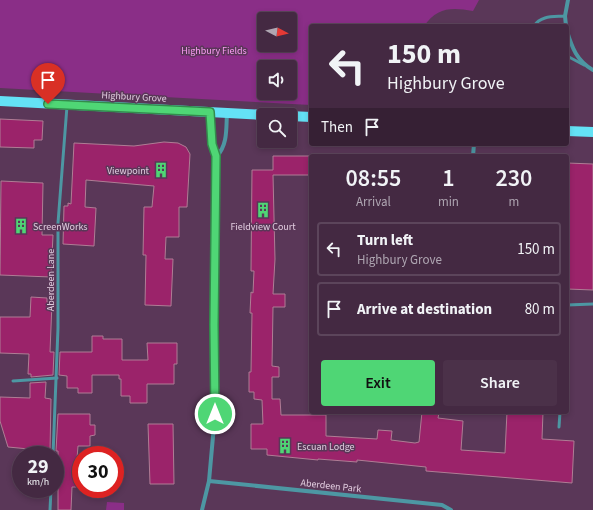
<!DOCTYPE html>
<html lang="en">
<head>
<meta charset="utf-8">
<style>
  body { margin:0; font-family:"Source Sans 3",sans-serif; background:#4b3149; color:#f1f3f6; height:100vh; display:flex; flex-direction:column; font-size:15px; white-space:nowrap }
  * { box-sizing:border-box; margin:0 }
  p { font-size:13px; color:#afa6b2 }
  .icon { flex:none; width:22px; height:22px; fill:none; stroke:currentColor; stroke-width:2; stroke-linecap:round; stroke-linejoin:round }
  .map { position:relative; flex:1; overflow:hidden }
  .panel { position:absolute; left:309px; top:154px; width:260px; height:260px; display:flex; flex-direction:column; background:#442942; border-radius:4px; box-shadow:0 2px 6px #0003,0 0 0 1px #5c455b }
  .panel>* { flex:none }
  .top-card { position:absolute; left:309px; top:24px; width:260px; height:122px; border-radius:4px; box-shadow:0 2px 6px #0003,0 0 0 1px #5c455b; background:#442942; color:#f1f3f6; overflow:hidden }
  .needle { width:26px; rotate:97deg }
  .tools { position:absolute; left:257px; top:12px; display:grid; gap:8px }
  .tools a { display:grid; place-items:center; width:40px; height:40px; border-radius:4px; background:#442942; box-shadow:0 2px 6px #0003,0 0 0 1px #5c455b; font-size:20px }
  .speed { position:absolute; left:12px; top:446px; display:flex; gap:8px; font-size:20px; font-weight:700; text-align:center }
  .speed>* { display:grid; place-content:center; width:52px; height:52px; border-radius:50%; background:#442942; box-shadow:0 2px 6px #0003,0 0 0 1px #5c455b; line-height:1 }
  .speed small { font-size:10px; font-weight:400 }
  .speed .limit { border:6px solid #d22; background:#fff; color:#111 }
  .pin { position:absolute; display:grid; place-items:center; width:34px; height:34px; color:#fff; margin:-41px -17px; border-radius:50% 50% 50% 0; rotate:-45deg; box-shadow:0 0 4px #0007 }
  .pin .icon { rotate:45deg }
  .me { position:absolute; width:44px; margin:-22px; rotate:0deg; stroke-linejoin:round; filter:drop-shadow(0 0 3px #0008) }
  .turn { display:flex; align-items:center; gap:14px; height:84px; padding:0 12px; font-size:18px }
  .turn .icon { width:52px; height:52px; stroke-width:2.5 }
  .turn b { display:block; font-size:28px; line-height:34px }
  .then { display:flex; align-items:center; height:38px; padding:0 12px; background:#0003; gap:8px; font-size:15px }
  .eta { display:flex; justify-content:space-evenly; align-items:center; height:68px; text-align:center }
  .eta b { font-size:24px; font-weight:600; line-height:28px }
  .primary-button { display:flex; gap:8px; margin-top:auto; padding:8px 12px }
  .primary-button a { flex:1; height:46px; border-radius:4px; background:#4fd675; color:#111; font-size:16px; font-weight:600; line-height:46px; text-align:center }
  .primary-button a+a { background:#4b3149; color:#f1f3f6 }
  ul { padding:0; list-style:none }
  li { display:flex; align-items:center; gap:12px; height:54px; margin:0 8px 6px; padding:0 4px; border:2px solid #5c455b; border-radius:4px }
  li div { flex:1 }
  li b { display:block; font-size:15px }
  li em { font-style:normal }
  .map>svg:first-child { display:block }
</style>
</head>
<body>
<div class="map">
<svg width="593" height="510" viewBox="0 0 593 510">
  <rect width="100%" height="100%" fill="#5a3758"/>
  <g fill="#8a2e87" fill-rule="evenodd">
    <path d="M0 0H479L473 11C452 7 437 7 424 26H311V105L0 88ZM264 19H290V45H264ZM264 67H290V93H264Z"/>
    <path d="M107 502 124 503V510H106Z"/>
  </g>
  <g fill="#9b236a" stroke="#af7d95">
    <path d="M0 119 43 121 42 140H34V148L0 147Z"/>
    <path d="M164 142 178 143 186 147 190 154 187 207H179V237H166L165 259H173L171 306 145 305 146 255H143L144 207H152L154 186 86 180 85 207 96 208 94 246 63 244 64 206H68V203L71 204 74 143 134 146Z"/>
    <path d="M273 156H311V175H273L275 259 273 294H285V307H273L272 366 279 367V377H272V399H280L281 415H326V436L377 439 378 430 392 431 391 440 415 443 419 442 422 412 439 413 438 418 463 421 461 450 505 453 507 412H543L542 439 574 441 572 483 426 471V467L357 460V462L318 459V460L267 455V449H251V424H263L262 400 254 399V392H249V372H251L252 313H250L251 292 253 293 254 271H251L252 170H273Z"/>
    <path d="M567 163 593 164V290L567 289Z"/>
    <path d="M1 181 43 183 42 235H53L51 277 0 275Z"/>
    <path d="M31 297 47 298V302H52L50 352H54L53 375 31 377V374H28L29 354 0 353V317H30Z"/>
    <path d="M92 336H103V339H122V360H148L147 343H177V364H174V384H147V403H130V396H121V379H119V375H92V393H78V388H67V376L59 375 60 352H92Z"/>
    <path d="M46 382 45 398 51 399 50 451 8 447 0 421V397L30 398V383Z"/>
    <path d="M58 414H90V425H95V435L90 436V446H78L76 471H81V487H72L71 510H58V451H56Z"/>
    <path d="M148 424H173L174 484H150Z"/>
  </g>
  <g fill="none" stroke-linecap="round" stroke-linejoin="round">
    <g stroke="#4d97a3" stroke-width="3">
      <path d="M534 26C541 15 554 17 565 16"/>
      <path d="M567 56 584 65"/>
      <path d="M567 310V305L593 304"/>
      <path d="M13 381 57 378"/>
      <path d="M559 427 560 412"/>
      <path d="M53 455 58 328V223L67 106"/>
      <path d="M50 510 51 489"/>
    </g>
    <g stroke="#4d97a3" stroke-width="4">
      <path d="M566 26 565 16 568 0"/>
      <path d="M567 31C572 48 577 61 593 70"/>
      <path d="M210 112 212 144 217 156C228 144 226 128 227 113"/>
      <path d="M473 156 474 144"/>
      <path d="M209 481 442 505 451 510"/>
      <path d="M202 510 209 481 215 414 214 325 217 156"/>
    </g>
    <g stroke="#64e2f6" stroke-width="10">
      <path d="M0 101 266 115"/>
      <path d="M290 116 311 117"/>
      <path d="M567 131 593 132"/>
    </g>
  </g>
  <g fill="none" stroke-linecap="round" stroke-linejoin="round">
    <g stroke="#338b4c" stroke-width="10">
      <path id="route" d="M48 104 210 112 212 144 216 156 214 325 215 414"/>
    </g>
    <use href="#route" stroke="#4fd675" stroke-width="7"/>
  </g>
  <defs>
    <g id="building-bare" transform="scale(1.2)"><path d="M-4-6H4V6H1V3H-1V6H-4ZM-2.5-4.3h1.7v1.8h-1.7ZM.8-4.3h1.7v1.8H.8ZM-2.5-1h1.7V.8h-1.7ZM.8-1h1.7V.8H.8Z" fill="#4fd675" stroke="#5a3758" stroke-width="2.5" paint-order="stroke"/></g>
  </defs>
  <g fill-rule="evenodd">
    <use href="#building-bare" x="161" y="170"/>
    <use href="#building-bare" x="263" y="210"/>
    <use href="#building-bare" x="21" y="226"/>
    <use href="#building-bare" x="285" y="446"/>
  </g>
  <g text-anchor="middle" stroke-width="3" stroke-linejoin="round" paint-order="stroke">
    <g font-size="10" fill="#fd9df6" stroke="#5a3758">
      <text x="214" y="54">Highbury Fields</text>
    </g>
    <g font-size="10" fill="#e0cbde" stroke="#5a3758">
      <text transform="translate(134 96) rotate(3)" y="4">Highbury Grove</text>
      <text transform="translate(50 280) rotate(-90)" y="4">Aberdeen Lane</text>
      <text transform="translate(331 485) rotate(6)" y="4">Aberdeen Park</text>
    </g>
    <g font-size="10" fill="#e0cbde" stroke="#5a3758" text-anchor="start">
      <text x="149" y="174" text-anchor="end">Viewpoint</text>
      <text x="33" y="230">ScreenWorks</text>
      <text x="263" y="230" text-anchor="middle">Fieldview Court</text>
      <text x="297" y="450">Escuan Lodge</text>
    </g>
  </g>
</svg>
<div class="tools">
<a><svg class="needle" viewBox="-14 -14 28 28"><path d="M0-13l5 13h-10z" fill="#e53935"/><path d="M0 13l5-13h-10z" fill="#afa6b2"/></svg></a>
<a><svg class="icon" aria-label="sound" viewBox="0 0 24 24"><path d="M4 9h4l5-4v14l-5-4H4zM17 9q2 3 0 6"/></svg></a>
<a><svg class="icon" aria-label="search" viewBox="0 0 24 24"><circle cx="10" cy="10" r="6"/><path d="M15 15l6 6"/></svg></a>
</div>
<div class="speed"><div>29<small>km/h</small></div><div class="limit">30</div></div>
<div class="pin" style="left:48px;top:104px;background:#d93025"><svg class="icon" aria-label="arrive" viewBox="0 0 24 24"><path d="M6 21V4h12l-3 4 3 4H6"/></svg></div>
<svg class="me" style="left:215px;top:414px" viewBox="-20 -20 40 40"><circle r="17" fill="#4fd675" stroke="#fff" stroke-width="3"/><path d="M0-11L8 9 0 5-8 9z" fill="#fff"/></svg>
<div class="top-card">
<div class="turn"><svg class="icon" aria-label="left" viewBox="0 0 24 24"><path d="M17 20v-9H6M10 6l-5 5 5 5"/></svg><div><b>150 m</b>Highbury Grove</div></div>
<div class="then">Then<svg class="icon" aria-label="arrive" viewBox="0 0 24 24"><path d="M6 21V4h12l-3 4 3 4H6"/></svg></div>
</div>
<section class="panel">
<div class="eta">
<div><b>08:55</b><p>Arrival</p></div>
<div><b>1</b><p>min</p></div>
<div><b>230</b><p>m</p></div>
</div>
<ul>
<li><svg class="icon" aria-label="left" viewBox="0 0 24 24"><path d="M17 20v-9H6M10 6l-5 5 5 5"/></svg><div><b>Turn left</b><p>Highbury Grove</p></div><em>150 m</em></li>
<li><svg class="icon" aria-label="arrive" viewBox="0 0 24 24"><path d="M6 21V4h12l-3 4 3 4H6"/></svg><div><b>Arrive at destination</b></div><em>80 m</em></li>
</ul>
<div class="primary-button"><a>Exit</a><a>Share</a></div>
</section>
</div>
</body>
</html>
